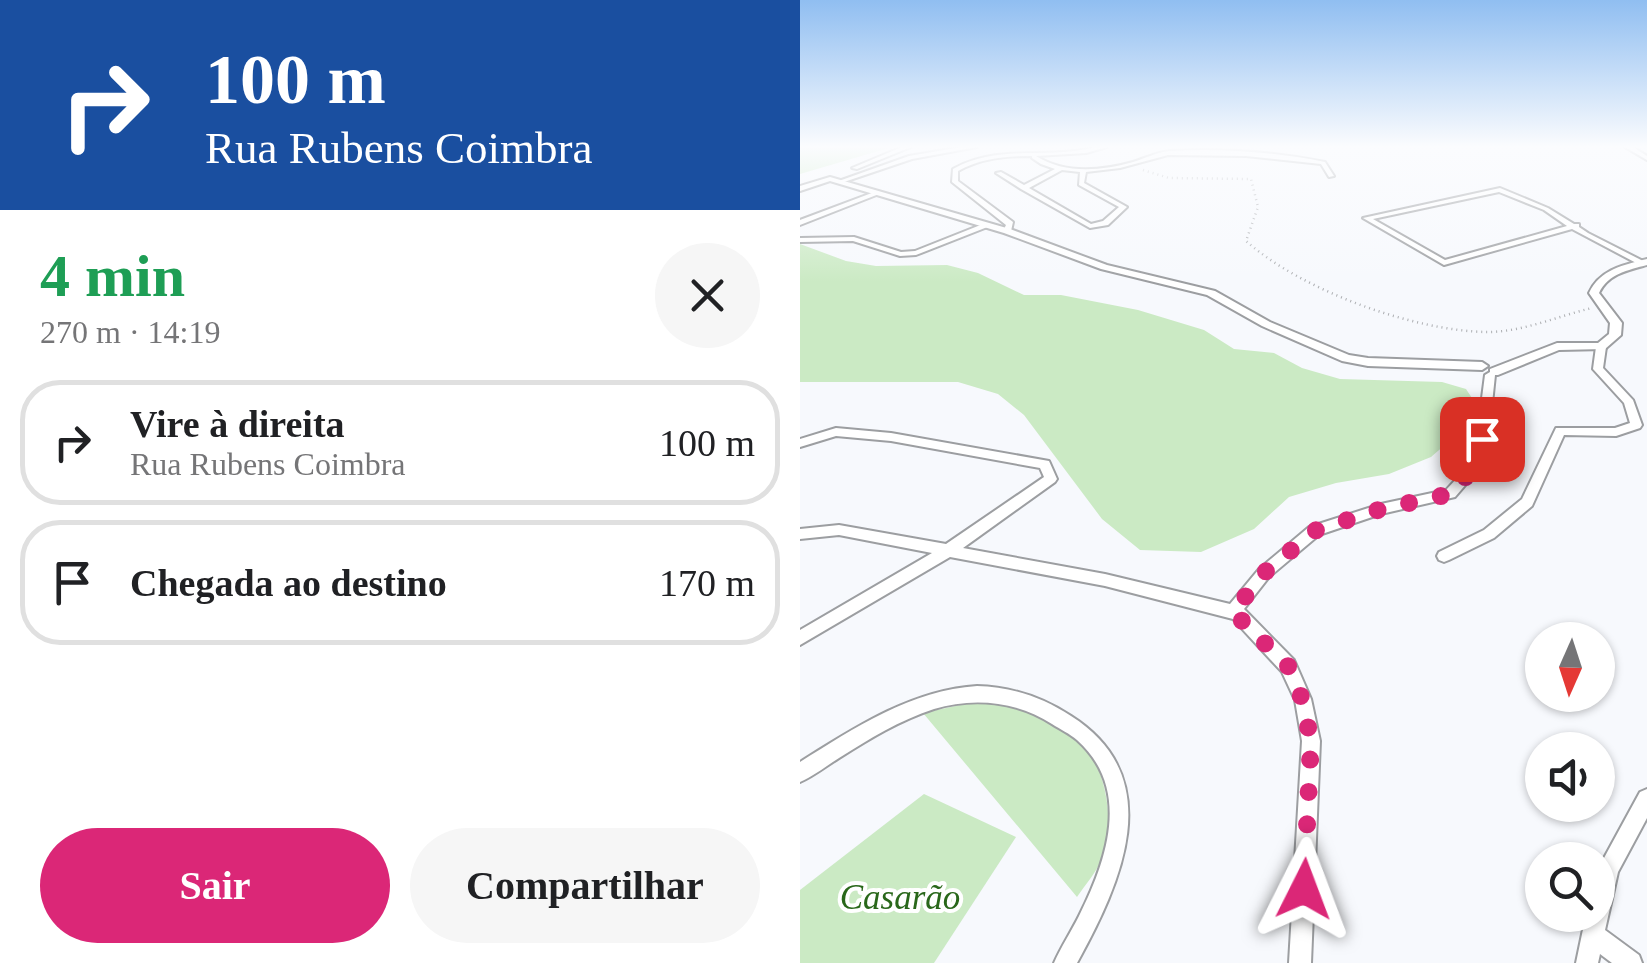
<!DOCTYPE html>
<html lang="pt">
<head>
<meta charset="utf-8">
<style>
  body { margin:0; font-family:Georgia,serif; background:#f6f6f6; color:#202124; height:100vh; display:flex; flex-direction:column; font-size:38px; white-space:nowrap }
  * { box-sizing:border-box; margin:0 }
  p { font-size:32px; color:#757577 }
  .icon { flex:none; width:55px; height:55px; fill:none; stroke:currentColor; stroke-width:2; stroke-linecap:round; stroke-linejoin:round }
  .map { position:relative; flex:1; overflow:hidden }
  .side { display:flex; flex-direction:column; background:#fff; width:800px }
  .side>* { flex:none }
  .banner { background:#1a4fa0; color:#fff; overflow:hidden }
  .needle { width:65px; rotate:183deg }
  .fabs { position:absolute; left:725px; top:622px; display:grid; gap:20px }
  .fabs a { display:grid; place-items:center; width:90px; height:90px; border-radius:50%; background:#fff; box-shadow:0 2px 8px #0004; font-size:50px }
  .pin { position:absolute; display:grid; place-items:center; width:85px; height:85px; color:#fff; margin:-42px; border-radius:20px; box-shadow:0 5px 15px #0006 }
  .me { position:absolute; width:110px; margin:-55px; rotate:3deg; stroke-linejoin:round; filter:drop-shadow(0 0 8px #0008) }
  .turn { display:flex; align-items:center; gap:35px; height:210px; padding:0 40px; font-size:45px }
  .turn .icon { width:130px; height:130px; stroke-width:2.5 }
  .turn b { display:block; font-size:70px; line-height:85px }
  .round { display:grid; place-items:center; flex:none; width:105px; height:105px; border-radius:52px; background:#f6f6f6 }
  .headline { display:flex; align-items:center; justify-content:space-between; height:170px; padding:0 40px }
  h1 { font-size:60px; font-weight:600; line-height:75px; color:#1e9e55 }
  .primary-button { display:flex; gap:20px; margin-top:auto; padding:20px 40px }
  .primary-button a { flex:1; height:115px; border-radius:60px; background:#db2777; color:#fff; font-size:40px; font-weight:600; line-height:115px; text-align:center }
  .primary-button a+a { background:#f6f6f6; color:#202124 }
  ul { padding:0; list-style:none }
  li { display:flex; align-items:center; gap:30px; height:125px; margin:0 20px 15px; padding:0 20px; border:5px solid #e0e0e0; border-radius:40px }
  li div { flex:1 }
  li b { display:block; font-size:38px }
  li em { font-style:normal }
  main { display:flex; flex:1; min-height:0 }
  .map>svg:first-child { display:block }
</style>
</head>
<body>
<main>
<section class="side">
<div class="banner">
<div class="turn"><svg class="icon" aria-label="right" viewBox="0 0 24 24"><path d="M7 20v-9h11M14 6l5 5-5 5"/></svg><div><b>100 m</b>Rua Rubens Coimbra</div></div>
</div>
<div class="headline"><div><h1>4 min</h1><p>270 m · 14:19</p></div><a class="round"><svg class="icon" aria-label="close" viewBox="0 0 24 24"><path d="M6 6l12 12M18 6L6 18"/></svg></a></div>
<ul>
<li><svg class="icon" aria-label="right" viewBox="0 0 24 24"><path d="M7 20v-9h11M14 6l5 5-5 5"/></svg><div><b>Vire à direita</b><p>Rua Rubens Coimbra</p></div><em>100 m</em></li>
<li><svg class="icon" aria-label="arrive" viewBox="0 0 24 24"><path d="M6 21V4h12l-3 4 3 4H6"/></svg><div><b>Chegada ao destino</b></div><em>170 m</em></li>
</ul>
<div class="primary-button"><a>Sair</a><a>Compartilhar</a></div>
</section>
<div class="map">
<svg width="847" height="963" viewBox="0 0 847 963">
  <rect width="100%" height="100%" fill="#f7f9fd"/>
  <g fill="#cbeac4">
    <path d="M0 147H92L0 174Z"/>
    <path d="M0 244 46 261 76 266 147 265 178 273 224 295H261L338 310 404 330 434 349 474 353 502 368 540 379 642 382 666 389 676 404 661 431 631 457 589 474 536 483 489 497 454 529 401 552 340 550 302 519 224 415 198 394 158 382H0Z"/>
    <path d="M183 700C210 706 239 711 264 725 303 748 318 818 302 858 297 872 285 885 277 897L123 713Z"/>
    <path d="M124 794 216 837 134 963H0V890Z"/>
  </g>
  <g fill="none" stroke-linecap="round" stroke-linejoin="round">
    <g stroke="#9c9ea1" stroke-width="4">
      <g id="minor">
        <path d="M102 147H111L57 169 52 168Z"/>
        <path d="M161 147H177L112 159 41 183 36 182 109 156Z"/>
        <path d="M296 147H307L286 153 236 156C264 174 301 171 333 162 346 158 357 152 370 151 421 148 475 152 525 162L534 176 529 177 521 164 446 156 368 155 320 168 286 172 284 183 327 207 308 225 290 228 221 189 196 173 201 172 224 185 255 169 241 164 232 158V156C205 156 182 158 158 171V181L213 222 211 231 207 233 203 231 206 225 152 182 153 169C200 143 247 160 296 147ZM262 170 280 172 279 185 319 207 303 221 291 224 229 188Z"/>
        <path d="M825 147H833L847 156V160Z"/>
        <path d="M700 188 748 208 774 224H779V227L788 233 847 263 840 265 772 229 644 265 563 218ZM699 192 744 210 767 226 645 260 573 219Z"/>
        <path d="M77 191 80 193 79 194 0 225V220Z"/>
        <path d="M183 224 190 226 116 255 100 256 53 241 0 242V238L54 237 101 252 115 251Z"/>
        <path d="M801 344 806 347 803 368 833 400 842 425 840 428 816 436 764 435 732 506 694 538 649 560 644 562 639 560 637 556 639 552 684 530 722 499 756 428H815L830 423 824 403 793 369 796 347Z"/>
        <path d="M690 372 695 375 686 461 655 497 581 514 519 535 469 577 444 609 494 660 511 699 520 741 511 963H489L502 741 495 700 482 672 433 619 305 586 150 557 0 645V630L132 553 39 535 0 539V529L39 525 146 544 244 477 240 468 91 441 36 436 0 447V439L36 428 91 433 249 461 257 479 255 482 163 548 305 574 430 604 459 569 509 527 581 504 646 490 674 460 685 375Z"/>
        <path d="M177 686C212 687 242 697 271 716 369 778 321 883 277 963H254C261 947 271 932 279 916 307 860 332 789 277 740 270 734 260 729 252 724 217 701 173 697 134 709 100 720 69 739 39 758 26 766 14 776 0 782V762C54 728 112 690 177 686Z"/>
        <path d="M847 789V818L818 872 805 930 839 955 842 963H812L800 954 798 963H776L786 915H798V869L840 792Z"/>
      </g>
    </g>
    <g stroke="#9c9ea1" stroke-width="4">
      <g id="tertiary">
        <path d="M30 177 210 229 307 265 415 291 470 322 549 355 568 358 682 362 688 366 682 370 568 366 542 361 462 326 407 295 301 269 204 233 30 181 0 191V186Z"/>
        <path d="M847 259V265C828 270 808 274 799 293L822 323 821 335 805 349 759 350 698 375H690V369L757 343H798L809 334 810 323 789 293C800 269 824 265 847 259Z"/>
      </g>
    </g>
    <path stroke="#acaeb1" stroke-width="2.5" stroke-dasharray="1 4" stroke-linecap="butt" d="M343 170 369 178 451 179 458 207 446 241C501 290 613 331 687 332 723 332 758 316 792 308"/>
    <use href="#minor" fill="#fff" fill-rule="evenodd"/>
    <use href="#tertiary" fill="#fff" fill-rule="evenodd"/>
  </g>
  <linearGradient id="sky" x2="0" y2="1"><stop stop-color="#90bef1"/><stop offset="0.52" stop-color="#fbfcfe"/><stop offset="1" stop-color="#fbfcfe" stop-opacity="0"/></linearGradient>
  <rect width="847" height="282" fill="url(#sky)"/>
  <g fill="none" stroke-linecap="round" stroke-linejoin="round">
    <path stroke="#db2777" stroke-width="18" stroke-dasharray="0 32.4" d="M504 889 511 741 502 699 488 666 433 612 464 573 514 531 581 509 650 494 680 461 682 439"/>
  </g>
  <g text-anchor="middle" stroke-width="8" stroke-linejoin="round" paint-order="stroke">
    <g font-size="35" font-style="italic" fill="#29671a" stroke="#fff">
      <text x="100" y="909">Casarão</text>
    </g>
  </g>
</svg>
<div class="fabs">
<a><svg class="needle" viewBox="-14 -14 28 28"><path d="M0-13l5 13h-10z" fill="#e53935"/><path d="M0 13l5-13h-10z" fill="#757577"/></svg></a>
<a><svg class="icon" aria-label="sound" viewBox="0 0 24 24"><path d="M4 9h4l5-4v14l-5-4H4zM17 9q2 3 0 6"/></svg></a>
<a><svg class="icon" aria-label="search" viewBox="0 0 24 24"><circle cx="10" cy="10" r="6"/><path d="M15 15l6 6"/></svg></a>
</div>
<div class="pin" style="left:682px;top:439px;background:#d93025"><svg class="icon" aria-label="arrive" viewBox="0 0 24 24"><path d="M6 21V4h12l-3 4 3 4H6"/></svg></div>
<svg class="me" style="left:504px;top:889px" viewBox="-20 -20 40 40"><path d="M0-17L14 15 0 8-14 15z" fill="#db2777" stroke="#fff" stroke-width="4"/></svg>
</div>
</main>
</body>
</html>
